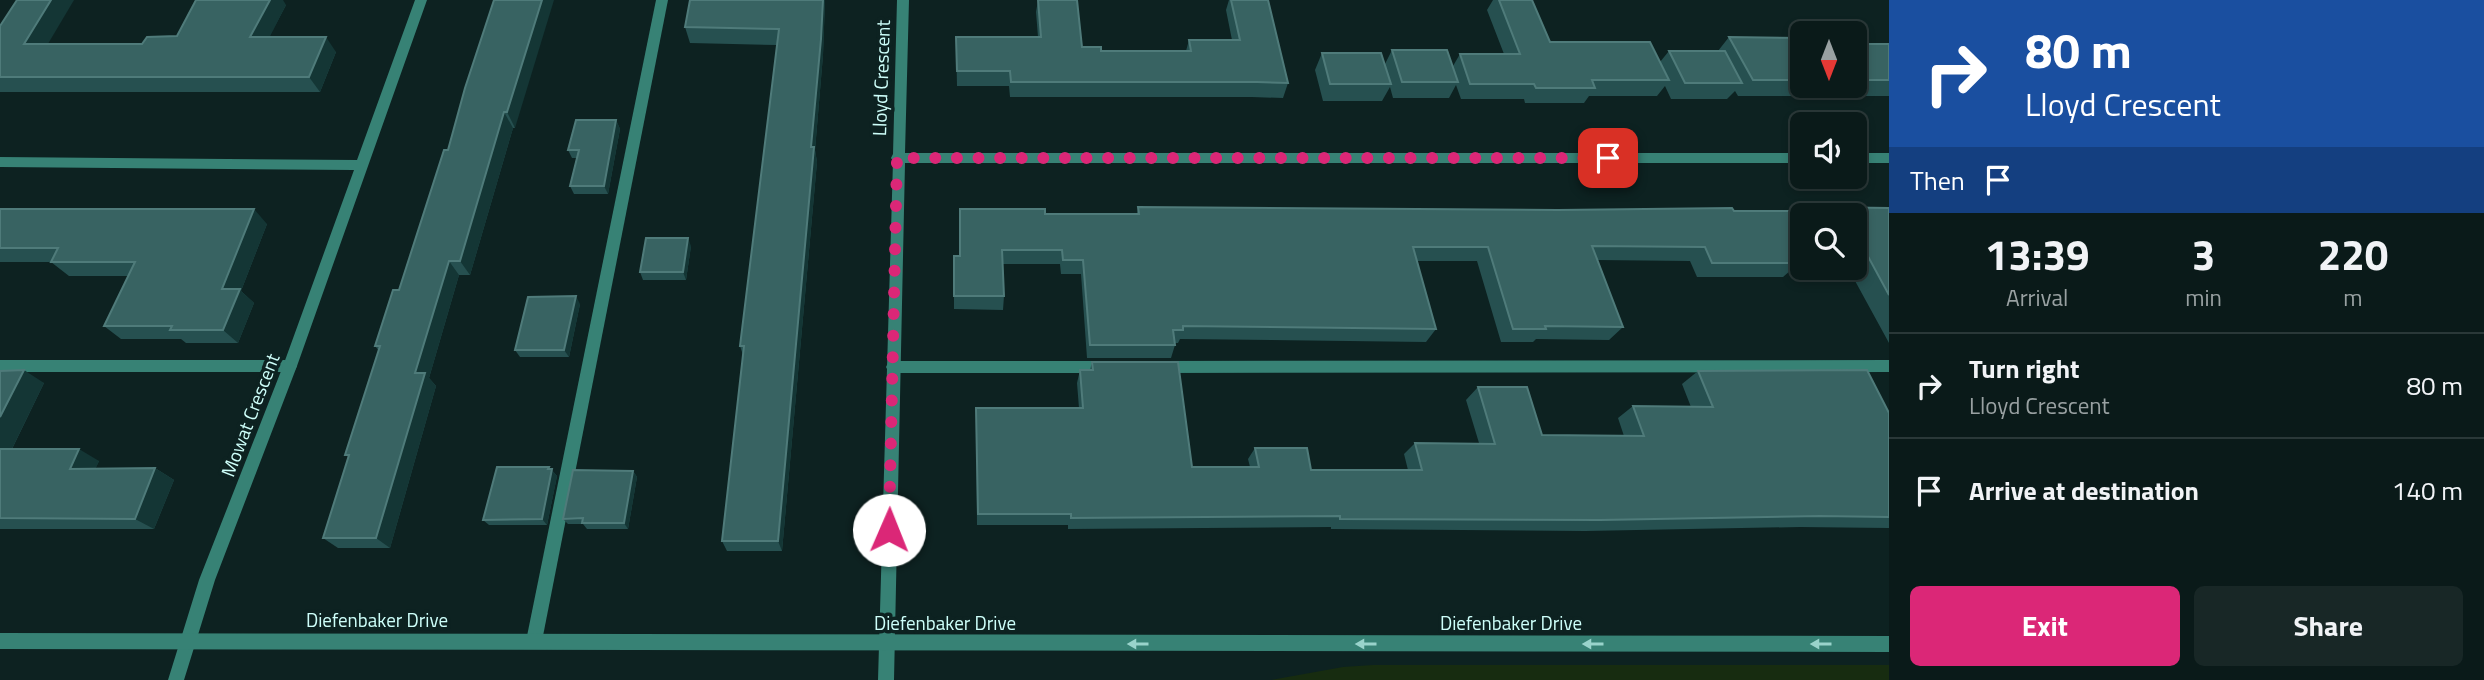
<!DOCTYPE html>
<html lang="en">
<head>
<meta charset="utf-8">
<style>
  body { margin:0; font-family:"Titillium Web",sans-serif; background:#182726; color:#f1f3f6; height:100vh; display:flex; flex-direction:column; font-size:26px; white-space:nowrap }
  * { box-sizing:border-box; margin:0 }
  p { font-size:23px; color:#99a1a2 }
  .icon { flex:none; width:38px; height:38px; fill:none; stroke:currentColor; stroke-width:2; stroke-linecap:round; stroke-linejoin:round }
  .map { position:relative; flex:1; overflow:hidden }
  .drawer { display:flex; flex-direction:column; background:#0a1a19; width:595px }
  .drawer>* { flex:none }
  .hud { background:#1a4fa0; color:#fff; overflow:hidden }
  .needle { width:46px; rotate:180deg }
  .fabs { position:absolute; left:1790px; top:21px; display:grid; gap:14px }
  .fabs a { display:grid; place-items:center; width:77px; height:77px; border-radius:10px; background:#0a1a19; box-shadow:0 4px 10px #0003,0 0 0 2px #2a3838; font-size:35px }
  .pin { position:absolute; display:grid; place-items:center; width:60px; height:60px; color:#fff; margin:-30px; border-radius:14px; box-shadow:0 4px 10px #0006 }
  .me { position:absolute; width:77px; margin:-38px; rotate:1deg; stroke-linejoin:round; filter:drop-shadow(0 0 5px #0008) }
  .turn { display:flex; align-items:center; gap:24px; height:147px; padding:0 21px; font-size:32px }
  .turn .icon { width:91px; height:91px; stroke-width:2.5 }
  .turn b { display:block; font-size:49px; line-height:60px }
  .then { display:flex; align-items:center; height:66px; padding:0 21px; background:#0003; gap:14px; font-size:26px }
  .eta { display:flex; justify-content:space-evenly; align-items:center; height:119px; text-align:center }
  .eta b { font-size:42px; font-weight:700; line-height:49px }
  .button { display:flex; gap:14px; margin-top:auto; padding:14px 21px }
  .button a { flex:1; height:80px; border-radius:10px; background:#db2777; color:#fff; font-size:28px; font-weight:700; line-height:80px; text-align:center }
  .button a+a { background:#182726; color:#f1f3f6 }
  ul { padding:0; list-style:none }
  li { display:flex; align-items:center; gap:21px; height:105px; padding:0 21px; border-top:2px solid #2a3838 }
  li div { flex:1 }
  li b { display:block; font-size:26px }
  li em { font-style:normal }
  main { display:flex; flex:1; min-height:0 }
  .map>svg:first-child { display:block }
</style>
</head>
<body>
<main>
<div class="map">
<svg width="1889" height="680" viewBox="0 0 1889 680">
  <rect width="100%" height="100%" fill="#0d2221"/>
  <path fill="#172c10" d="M1373 665H1889V680H1271L1343 667Z"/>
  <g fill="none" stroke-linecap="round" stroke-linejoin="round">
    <g fill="#378275" fill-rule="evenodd">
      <path d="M656 0H668L542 641 540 647 534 649 528 647 526 641Z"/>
      <path d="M0 360H290L295 362 297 366 295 370 290 372H0Z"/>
      <path d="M1889 360V372L1159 373 1154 371 1152 367 1154 363 1159 361Z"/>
      <path d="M893 361H1107L1112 363 1114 367 1112 371 1107 373H893L888 371 886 367 888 363Z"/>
    </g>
    <g fill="#378275" fill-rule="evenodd">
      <path d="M415 0H427L297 366 215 580 184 680H168L199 580 283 366 354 170 0 167V157L357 160Z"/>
      <path d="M897 0H909L905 153H1802V163H905L894 680H878L893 161 891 158 893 154Z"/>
      <rect x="1855" y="153" width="34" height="10"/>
    </g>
    <path fill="#378275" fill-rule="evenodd" d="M0 633 1889 636V652L0 649Z"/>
  </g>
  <g fill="#265050">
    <path d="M494 0 515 128H513L470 275H459L429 378 436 386 390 548H338L323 538 349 457 345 455 379 351 375 346 399 290 448 150Z"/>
    <path d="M825 0 823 55 815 150 817 162 782 551H727L722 541 743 355 740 346 777 45 690 43 685 27Z"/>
    <path d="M1038 0H1077L1082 47 1101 51H1186L1189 40H1232L1226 10 1229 0H1268L1288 83 1283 98 1252 97H1010L1009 86H957L956 37H1038L1036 12Z"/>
    <path d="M1493 0H1532L1550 42 1660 62 1669 51H1718L1729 37 1802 38V86H1855V44H1889V96H1738L1735 91 1727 99H1671L1665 86 1657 96H1589L1584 103H1525L1524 99H1461L1456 85 1449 98H1393L1390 87 1382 101H1323L1315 70 1322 53 1385 64 1392 50 1453 66 1460 54H1504L1487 10Z"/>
    <path d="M286 5 269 37 336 52 320 92H0V26L48 44H142L177 36Z"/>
    <path d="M616 120 620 129 608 194H574L570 186 577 158H572L568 150Z"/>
    <path d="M1138 207 1814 211 1818 207 1889 208V343L1848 268H1855V215H1802V263H1799L1783 277H1697L1690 261 1597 260 1623 327 1609 340 1536 339 1533 342H1501L1477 261H1417L1436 329 1426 342 1180 339 1178 343H1175V345L1171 358H1087L1081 274H1061L1060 264H1003L1004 296 1003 310 954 309V256H960L1045 214H1137Z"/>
    <path d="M0 209 267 224 241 291 254 303 238 343H186L181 339H121L104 326 128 276H69L51 262H0Z"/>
    <path d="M691 246 686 280H643L640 272Z"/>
    <path d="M580 304 569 357H520L515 350Z"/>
    <path d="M1092 362 1192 467H1250L1248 459 1255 448 1311 470H1408L1404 454 1415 443H1479L1466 400 1478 387 1542 435 1624 436 1618 418 1633 406 1691 407 1682 384 1698 371 1889 413V528L1800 527 1585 531 1331 529V527L1068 529V525H977L976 408H1079L1077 383 1080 370H1090Z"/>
    <path d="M0 371 44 383 12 449 99 461 95 469 155 468 174 480 154 529H0Z"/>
    <path d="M549 467 557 476 547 525H489L483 520Z"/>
    <path d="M633 471 637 477 628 529H587L583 524H568L563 519Z"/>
  </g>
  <g fill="#143635">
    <path d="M51 0H74L39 59 24 44Z"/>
    <path d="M270 0H283L286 5 262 52 250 37Z"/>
    <path d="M542 0H554L515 128 507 112Z"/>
    <path d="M823 0H825L823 55 815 150 817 162 782 551 778 541Z"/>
    <path d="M326 37 336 52 320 92 309 77Z"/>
    <path d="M504 112 513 128 470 275 460 261Z"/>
    <path d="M616 120 620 129 608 194 604 186Z"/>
    <path d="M254 209 267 224 241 291 254 303 238 343 223 330 222 289Z"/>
    <path d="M688 238 691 246 686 280 683 272Z"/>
    <path d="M449 261 459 275 429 378 436 386 390 548 376 538 415 373Z"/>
    <path d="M576 296 580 304 569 357 564 350Z"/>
    <path d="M24 370 44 383 6 461 0 457V417Z"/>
    <path d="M79 449 99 461 90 481 70 469Z"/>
    <path d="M549 467 557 476 547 525 542 519Z"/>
    <path d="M155 468 174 480 154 529 135 519Z"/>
    <path d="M633 471 637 477 628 529 624 523Z"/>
  </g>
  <g fill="#386362" stroke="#4f7b7a" stroke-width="2">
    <path d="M17 0H51L24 44H142L147 37 177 36 196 0H270L250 37H326L309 77H0V26Z"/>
    <path d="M494 0H542L507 112H504L460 261H449L415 373H425L376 538H323L349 455H345L380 346H375L393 290H399L444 150H448L465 88Z"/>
    <path d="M690 0H823L821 39 811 147H814L778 541H722L744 346H740L779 29 685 27Z"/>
    <path d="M1038 0H1077L1082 47H1101V51H1191L1189 40H1240L1231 0H1268L1288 83 1257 82H1011L1010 71H957L956 37H1041Z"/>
    <path d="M1499 0H1532L1550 42H1650L1669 80H1592L1595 88H1536L1534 84H1470L1460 54H1520Z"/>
    <path d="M1729 37 1802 38V80H1753Z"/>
    <rect x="1855" y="44" width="34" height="36"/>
    <path d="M1392 50H1447L1458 82H1402Z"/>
    <path d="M1669 51H1725L1742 83H1685Z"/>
    <path d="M1322 53H1381L1391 84H1330Z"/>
    <path d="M576 120H616L604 186H570L579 150H568Z"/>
    <path d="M1138 207 1558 210 1732 208 1734 211H1820L1818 207 1889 208V295L1864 249H1855V215H1802V249H1793L1799 263H1712L1705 247 1592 246 1623 327 1545 326 1546 329H1513L1488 247H1413L1436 329 1183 326V330H1173L1175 345H1090L1083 260H1063L1062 250H1002L1004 296H954V256H960V209H1045V214H1139Z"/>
    <path d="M0 209H254L222 289H240L223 330H170L172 326H104L135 262H51L58 248H0Z"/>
    <path d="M646 238H688L683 272H640Z"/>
    <path d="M576 296 564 350H515L528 297Z"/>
    <path d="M1092 362H1178L1192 467H1259L1255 448H1307L1311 470H1422L1415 443 1495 444 1478 387H1527L1542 435 1644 436 1633 406 1713 407 1698 371 1867 370 1889 413V517L1820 516 1600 520 1340 519V516L1071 518V514H978L976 408H1083L1080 370H1093Z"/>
    <path d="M24 370 0 417V371Z"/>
    <path d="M0 449H79L70 469 155 468 135 519 0 518Z"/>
    <path d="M497 467H549L548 469H552L542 519 483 520Z"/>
    <path d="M573 470 633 471 624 523H582L583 518 563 519Z"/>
  </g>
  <defs><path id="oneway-solid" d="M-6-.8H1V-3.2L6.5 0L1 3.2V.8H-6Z" transform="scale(1.75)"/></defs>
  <g fill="#99d3cb">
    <use href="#oneway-solid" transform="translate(1138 644) rotate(180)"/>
    <use href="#oneway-solid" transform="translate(1366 644) rotate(180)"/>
    <use href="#oneway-solid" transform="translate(1593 644) rotate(180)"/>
    <use href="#oneway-solid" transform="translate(1821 644) rotate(180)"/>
  </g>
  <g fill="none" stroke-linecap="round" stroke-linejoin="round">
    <path stroke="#db2777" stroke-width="12" stroke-dasharray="0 21.6" d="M889 530 897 158H1608"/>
  </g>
  <g text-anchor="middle" stroke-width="7" stroke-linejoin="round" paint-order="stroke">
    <g font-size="19" fill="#cefffa" stroke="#0d2221">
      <text transform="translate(881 78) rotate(-88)" y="7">Lloyd Crescent</text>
      <text transform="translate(250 415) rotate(-69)" y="7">Mowat Crescent</text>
      <text x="377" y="627">Diefenbaker Drive</text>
      <text x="945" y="630">Diefenbaker Drive</text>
      <text x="1511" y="630">Diefenbaker Drive</text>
    </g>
  </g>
</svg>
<div class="fabs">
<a><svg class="needle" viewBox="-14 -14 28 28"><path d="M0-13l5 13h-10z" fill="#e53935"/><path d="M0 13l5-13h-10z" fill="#99a1a2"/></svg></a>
<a><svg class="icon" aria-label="sound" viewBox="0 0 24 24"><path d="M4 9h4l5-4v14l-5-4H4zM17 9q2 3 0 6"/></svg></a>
<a><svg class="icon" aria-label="search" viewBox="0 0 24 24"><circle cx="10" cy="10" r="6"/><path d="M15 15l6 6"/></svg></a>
</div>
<div class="pin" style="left:1608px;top:158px;background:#d93025"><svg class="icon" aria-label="arrive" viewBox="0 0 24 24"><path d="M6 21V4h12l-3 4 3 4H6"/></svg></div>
<svg class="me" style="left:889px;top:530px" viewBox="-20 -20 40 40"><circle r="19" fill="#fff"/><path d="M0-13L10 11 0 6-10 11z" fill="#db2777"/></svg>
</div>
<section class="drawer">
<div class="hud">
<div class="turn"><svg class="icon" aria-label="right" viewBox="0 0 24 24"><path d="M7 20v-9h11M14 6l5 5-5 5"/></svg><div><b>80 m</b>Lloyd Crescent</div></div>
<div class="then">Then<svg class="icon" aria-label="arrive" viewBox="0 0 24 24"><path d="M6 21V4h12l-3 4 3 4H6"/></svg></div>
</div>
<div class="eta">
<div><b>13:39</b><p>Arrival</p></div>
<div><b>3</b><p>min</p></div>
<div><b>220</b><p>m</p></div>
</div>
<ul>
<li><svg class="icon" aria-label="right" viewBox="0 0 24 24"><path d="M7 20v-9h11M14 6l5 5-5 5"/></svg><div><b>Turn right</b><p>Lloyd Crescent</p></div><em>80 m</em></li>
<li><svg class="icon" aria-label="arrive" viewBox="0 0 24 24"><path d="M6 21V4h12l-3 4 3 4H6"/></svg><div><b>Arrive at destination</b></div><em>140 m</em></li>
</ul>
<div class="button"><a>Exit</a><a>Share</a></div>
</section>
</main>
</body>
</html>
